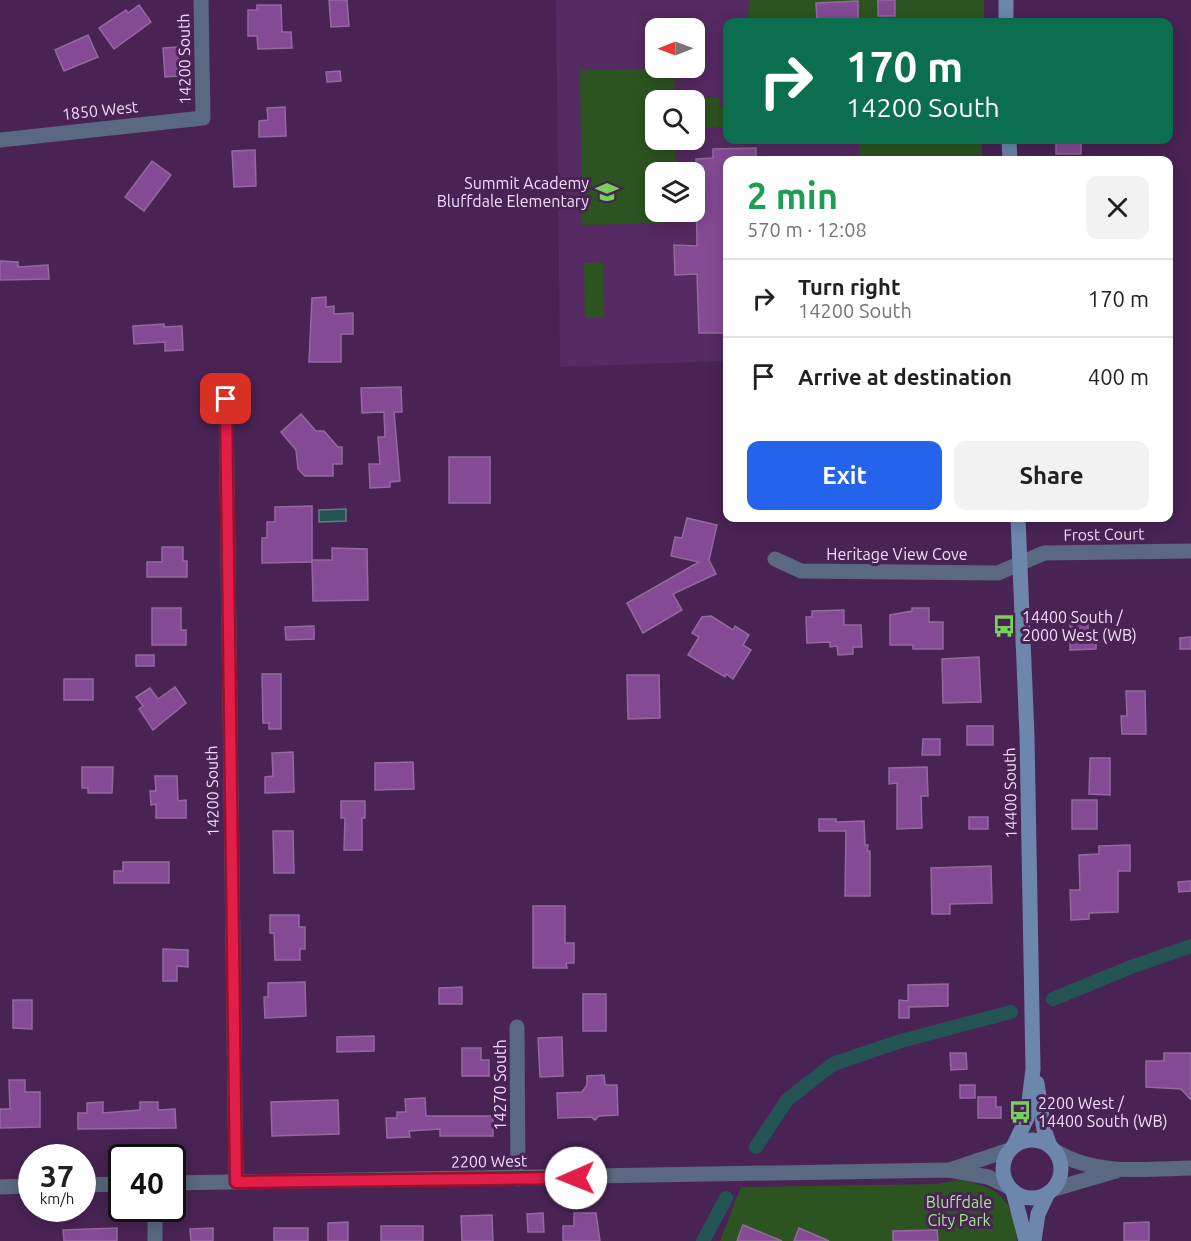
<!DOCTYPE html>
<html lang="en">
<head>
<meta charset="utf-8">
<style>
  body { margin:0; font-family:Ubuntu,sans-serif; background:#f2f2f2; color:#202124; height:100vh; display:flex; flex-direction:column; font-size:22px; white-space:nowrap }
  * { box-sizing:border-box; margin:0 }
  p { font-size:20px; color:#757577 }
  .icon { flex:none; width:33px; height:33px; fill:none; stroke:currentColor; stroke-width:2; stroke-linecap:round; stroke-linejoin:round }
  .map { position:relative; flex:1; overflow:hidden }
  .side { position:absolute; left:723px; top:156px; width:450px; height:366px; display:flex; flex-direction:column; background:#fff; border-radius:12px; box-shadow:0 3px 15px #0003 }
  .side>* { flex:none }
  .banner { position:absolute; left:723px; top:18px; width:450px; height:126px; border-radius:12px; box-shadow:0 3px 15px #0003; background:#0b6e4f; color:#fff; overflow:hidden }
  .needle { width:39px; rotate:269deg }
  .buttons { position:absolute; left:645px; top:18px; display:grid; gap:12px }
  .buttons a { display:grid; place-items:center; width:60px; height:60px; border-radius:12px; background:#fff; box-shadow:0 3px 15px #0003; font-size:30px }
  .speed { position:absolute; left:18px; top:1144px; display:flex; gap:12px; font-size:30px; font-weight:700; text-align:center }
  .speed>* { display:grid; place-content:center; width:78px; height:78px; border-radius:50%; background:#fff; box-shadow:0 3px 15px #0003; line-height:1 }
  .speed small { font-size:15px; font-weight:400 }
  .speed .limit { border:3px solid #111; border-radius:9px; background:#fff; color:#111 }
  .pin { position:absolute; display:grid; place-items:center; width:51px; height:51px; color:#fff; margin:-26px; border-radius:12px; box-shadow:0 3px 9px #0006 }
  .me { position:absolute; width:66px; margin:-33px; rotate:269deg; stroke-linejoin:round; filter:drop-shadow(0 0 4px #0008) }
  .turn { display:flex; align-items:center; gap:21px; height:126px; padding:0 24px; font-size:27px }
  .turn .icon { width:78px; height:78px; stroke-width:2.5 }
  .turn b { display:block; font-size:42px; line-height:51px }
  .round { display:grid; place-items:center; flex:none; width:63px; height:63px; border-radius:12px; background:#f2f2f2 }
  .summary { display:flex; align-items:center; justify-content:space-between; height:102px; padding:0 24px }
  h1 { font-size:36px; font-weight:700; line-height:45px; color:#1e9e55 }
  .primary-button { display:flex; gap:12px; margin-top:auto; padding:12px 24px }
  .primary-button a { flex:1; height:69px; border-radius:12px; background:#2563eb; color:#fff; font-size:24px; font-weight:700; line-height:69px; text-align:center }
  .primary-button a+a { background:#f2f2f2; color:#202124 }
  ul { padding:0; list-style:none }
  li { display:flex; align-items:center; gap:18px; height:78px; padding:0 24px; border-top:2px solid #e0e0e0 }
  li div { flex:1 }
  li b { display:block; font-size:22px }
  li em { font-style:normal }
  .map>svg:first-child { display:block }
</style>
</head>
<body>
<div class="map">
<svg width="1191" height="1241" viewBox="0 0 1191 1241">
  <rect width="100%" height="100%" fill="#492354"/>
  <path fill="#562a62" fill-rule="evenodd" d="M556 0H749L748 22H728V140H859V160H728L727 361 560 367ZM656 28H694V68H656ZM656 100H694V140H656ZM656 172H694V212H656Z"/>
  <g fill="#2c5420">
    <path d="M749 0H984V22H748Z"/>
    <path d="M674 68 675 100H656V140H675L676 172H656V212L674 213 662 223 582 225 580 70Z"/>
    <path d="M691 98H719V107H727V127L695 128 694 100Z"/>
    <rect x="859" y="140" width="123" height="20"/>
    <path d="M603 262 604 318H585L584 263Z"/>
    <path d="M960 1180C1000 1187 1013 1199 1017 1241H720L741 1187 936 1184Z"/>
  </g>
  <path fill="#245354" stroke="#627c86" stroke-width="1.5" d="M346 509V521L319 522V510Z"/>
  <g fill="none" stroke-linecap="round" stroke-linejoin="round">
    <g stroke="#245354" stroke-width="14">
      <path d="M1053 999 1131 967 1191 946"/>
      <path d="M756 1147 787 1100 833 1064 901 1041 1011 1012"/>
      <path d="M703 1241 726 1198"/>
    </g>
  </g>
  <g fill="#844b94" stroke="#93699f" stroke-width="1.5">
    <path d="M329 0H347L349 26 331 27Z"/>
    <rect x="878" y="0" width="17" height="16"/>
    <path d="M858 1V19L817 21 816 3Z"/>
    <path d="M139 5 151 22 114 49 99 28 126 10 128 13Z"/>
    <path d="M257 5H281L282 32H291L292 48 258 49 257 36H248V10H257Z"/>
    <path d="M88 35 98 57 64 71 55 50Z"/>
    <path d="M179 47 181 76 165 77 163 48Z"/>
    <path d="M340 71 341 81 327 82 326 72Z"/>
    <path d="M285 107 286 136 259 137V121L268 120 267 108Z"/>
    <path d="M1059 140H1081V154H1056V142Z"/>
    <path d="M756 148V160H728V333H699L697 274 675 275 674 245 697 246 696 159 713 158V149Z"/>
    <path d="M255 150 256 186 234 187 232 151Z"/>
    <path d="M152 161 171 175 144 211 125 197Z"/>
    <path d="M0 261 18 262V267L48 265 49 279 0 280Z"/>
    <path d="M326 297V307L334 306V314L353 313V334H341V362H309L312 298Z"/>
    <path d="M164 324V327L182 326 183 350 165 351V342L134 344 133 326Z"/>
    <path d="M401 387 402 412H394L400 481 390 482V487L370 488 369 464H380L378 437H385L384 412 362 413 361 388Z"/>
    <path d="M301 414 316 431H324L338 447H342V464H333V476H305L298 469 296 450 281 432Z"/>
    <rect x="449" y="457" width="41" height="46"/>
    <path d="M312 506V562L262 563V538H267V522H275V507Z"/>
    <path d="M687 518 717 525 709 560 716 574 673 594 682 610 643 633 627 603 699 562 671 556 675 537 682 538Z"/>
    <path d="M162 547H183V561H187V577H147V562H162Z"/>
    <path d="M332 548 367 549 368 600 313 601 312 560H332Z"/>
    <path d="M152 608H181V630H186V645H152Z"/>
    <path d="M912 608H929V622H943V649H913V645H890V615L912 611Z"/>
    <path d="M844 610V625H861L862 647H853V654L838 655 837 646 830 647V642L807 643 806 617H812V611Z"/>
    <path d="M1070 615H1088V636H1096V649L1070 650Z"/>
    <path d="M711 616 733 630 735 626 749 635 743 645 751 650 733 679 726 674 725 677 688 655 699 637 692 633 702 617Z"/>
    <path d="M314 626V639L286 640 285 627Z"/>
    <path d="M1191 637V649H1180V638Z"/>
    <rect x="136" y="655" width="18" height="11"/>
    <path d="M979 657 981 702 943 703 942 659Z"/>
    <path d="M262 674H281V729H269V723H263Z"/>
    <path d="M627 675H659L660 718 628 719Z"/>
    <rect x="64" y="679" width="29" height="21"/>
    <path d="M175 687 186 703 153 730 139 709 143 706 136 697 150 688 158 699Z"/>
    <path d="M1126 691H1145L1146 734H1122L1121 716H1127Z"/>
    <rect x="967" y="726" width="26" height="19"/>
    <path d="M923 739H940V755H922Z"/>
    <path d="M293 752 294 792 265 793V777L273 776 272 753Z"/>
    <path d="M1090 758H1110V795L1089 794Z"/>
    <path d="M413 762 414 789 375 790V763Z"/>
    <path d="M82 767H113L112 793H88V788H82Z"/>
    <path d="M927 767 928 796H921L922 828 897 829V783L889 784V768Z"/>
    <path d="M155 776H177L178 801 186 800V818H156V804L151 805 150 791H156Z"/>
    <rect x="1072" y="800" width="25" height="29"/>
    <path d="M341 801H365V818H362V850H344L345 818H341Z"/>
    <rect x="969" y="817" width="19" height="12"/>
    <path d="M819 819H836V822L864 821 865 845H868L867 851H870V896H845L846 831H819Z"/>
    <path d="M273 831H293L294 873H274Z"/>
    <path d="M1130 845V871H1118V912L1089 913V919L1071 920 1070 890H1080L1079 855 1099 854V846Z"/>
    <path d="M123 862H169V883H114V871H123Z"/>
    <path d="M991 866 992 903 950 904V914H932L931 868Z"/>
    <path d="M1191 881V891L1179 892 1178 882Z"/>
    <path d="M533 906H565V943H574V963H566L567 968H533Z"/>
    <path d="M270 915H299V927H305V949H300V960H275L274 933H270Z"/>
    <path d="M163 949 188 950V967L177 966V981H163Z"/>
    <path d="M305 982 306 1016 265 1018 264 997H268V983Z"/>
    <path d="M948 984V1006L909 1007V1018H899V1000L908 1001V985Z"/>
    <path d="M462 987V1004H439V988Z"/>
    <rect x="583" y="994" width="23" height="37"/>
    <path d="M13 1000H32V1029L13 1028Z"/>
    <path d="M374 1036V1051L337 1052V1037Z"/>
    <path d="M562 1037 563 1076 540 1077 538 1038Z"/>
    <path d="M462 1048H481V1060H489V1076H462Z"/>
    <path d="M950 1053H966L967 1069 951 1070Z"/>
    <path d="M1164 1053H1191V1100L1181 1089 1146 1087V1061H1164Z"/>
    <path d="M604 1075 605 1085H617L618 1115 599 1116 595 1120 591 1117 558 1118 557 1093 582 1092 587 1085V1076Z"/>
    <path d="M9 1080H25V1092H40V1127L0 1128V1109H10Z"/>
    <rect x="960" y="1085" width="15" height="13"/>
    <path d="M978 1097H996V1107H1001V1118H978Z"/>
    <path d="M425 1098 426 1116H493V1136H440V1129L409 1131 410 1137 387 1138 386 1118H397V1112H406L405 1099Z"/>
    <path d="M338 1100 339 1134 272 1136 271 1102Z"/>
    <path d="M103 1102V1113L140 1110V1102H158V1110L175 1109 176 1128 78 1129V1113H87V1103Z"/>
    <path d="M543 1213 544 1232H528L527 1214Z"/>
    <path d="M574 1213H596L600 1241H563V1226H574Z"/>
    <path d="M492 1215 493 1241H462L461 1216Z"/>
    <path d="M348 1222V1241H328V1223Z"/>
    <path d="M1149 1222V1241H1124V1223Z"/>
    <path d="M743 1225 782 1241H737Z"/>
    <rect x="381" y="1226" width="42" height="15"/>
    <path d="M117 1228V1241H64L63 1230Z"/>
    <path d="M213 1228V1241H191L190 1229Z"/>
    <rect x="274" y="1228" width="34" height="13"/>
    <path d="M799 1228 829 1241H794Z"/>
    <path d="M937 1230 938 1241H893V1231Z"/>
  </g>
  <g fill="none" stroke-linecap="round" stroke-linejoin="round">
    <g stroke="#5a6981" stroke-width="15">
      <path d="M0 140 203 118 201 0"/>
      <path d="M226 398 236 1182"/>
      <path d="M775 559 801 571 998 573 1044 553 1191 551"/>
      <path d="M517 1027 518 1179"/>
      <path d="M155 1209V1241"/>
    </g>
    <g stroke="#5a6981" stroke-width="15">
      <path d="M1057 1152C1096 1176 1147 1169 1191 1168"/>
      <path d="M949 1170 1009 1150"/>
      <path d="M172 1183 949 1170 988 1177 1009 1187"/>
      <path d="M82 1185 122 1184"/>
      <path d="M0 1187 32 1186"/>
      <path d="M1054 1189 1116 1171"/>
    </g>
    <g stroke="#6d86ac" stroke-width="15">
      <path d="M1006 0V22"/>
      <path d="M1009 140 1010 160"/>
      <path d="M1037 1083 1044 1130 1050 1146"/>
      <circle cx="1032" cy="1169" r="29"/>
      <path d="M1014 1145 1027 1118 1033 1069 1027 736 1018 518"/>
      <path d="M1013 1191 1026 1241"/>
      <path d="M1034 1241 1038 1214 1048 1193"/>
    </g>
  </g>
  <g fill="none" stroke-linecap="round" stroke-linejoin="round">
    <g stroke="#92132f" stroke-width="15">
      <path id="route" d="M226 399 236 1182 576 1178"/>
    </g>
    <use href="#route" stroke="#e11d48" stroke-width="10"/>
  </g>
  <defs>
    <g id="school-bare" transform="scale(1.8)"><path d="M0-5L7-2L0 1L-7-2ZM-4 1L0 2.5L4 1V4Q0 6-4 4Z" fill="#77d259" stroke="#492354" stroke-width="2.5" paint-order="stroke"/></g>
    <g id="bus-bare" transform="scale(1.8)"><path d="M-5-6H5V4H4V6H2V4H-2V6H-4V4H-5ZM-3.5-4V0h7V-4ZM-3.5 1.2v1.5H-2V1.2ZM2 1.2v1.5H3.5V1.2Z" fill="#77d259" stroke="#492354" stroke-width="2.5" paint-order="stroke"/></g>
  </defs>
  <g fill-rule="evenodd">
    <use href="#school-bare" x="607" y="192"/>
    <use href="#bus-bare" x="1004" y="626"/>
    <use href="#bus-bare" x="1020" y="1112"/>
  </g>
  <g text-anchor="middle" stroke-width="6" stroke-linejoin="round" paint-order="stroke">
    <g font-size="16" fill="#f3dcfa" stroke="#492354">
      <text transform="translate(184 59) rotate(-91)" y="6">14200 South</text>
      <text transform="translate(100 110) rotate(-6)" y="6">1850 West</text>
      <text transform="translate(1104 534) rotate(-1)" y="6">Frost Court</text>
      <text x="897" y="560">Heritage View Cove</text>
      <text transform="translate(212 791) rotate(-91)" y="6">14200 South</text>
      <text transform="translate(1010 793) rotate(-91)" y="6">14400 South</text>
      <text transform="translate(500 1085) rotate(-90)" y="6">14270 South</text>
      <text transform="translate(489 1161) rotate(-1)" y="6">2200 West</text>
    </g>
    <g font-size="16" fill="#f3dcfa" stroke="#492354" text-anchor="start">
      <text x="589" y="189" text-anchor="end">Summit Academy<tspan x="589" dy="18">Bluffdale Elementary</tspan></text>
      <text x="1022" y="623">14400 South /<tspan x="1022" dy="18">2000 West (WB)</tspan></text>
      <text x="1038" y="1109">2200 West /<tspan x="1038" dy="18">14400 South (WB)</tspan></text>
    </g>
    <g font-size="16" fill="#9fee87" stroke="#492354">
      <text x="959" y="1208">Bluffdale<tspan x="959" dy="18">City Park</tspan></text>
    </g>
  </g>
</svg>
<div class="buttons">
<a><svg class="needle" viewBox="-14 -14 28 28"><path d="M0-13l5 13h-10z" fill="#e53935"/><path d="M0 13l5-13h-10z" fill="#757577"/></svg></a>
<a><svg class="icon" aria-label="search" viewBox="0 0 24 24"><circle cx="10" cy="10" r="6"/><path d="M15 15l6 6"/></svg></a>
<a><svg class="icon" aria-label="layers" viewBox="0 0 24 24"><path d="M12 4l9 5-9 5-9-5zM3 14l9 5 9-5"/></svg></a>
</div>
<div class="speed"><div>37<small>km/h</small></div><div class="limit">40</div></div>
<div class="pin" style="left:226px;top:399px;background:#d93025"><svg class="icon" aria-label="arrive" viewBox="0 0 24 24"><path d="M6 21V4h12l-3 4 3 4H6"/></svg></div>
<svg class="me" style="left:576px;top:1178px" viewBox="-20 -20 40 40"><circle r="19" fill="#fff"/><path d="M0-13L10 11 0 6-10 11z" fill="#e11d48"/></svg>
<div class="banner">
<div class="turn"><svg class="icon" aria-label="right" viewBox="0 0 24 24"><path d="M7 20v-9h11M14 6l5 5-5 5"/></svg><div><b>170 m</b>14200 South</div></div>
</div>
<section class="side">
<div class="summary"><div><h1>2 min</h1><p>570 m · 12:08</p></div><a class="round"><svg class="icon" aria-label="close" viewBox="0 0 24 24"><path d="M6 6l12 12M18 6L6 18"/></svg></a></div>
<ul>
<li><svg class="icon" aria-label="right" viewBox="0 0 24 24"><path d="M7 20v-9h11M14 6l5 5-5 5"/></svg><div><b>Turn right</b><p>14200 South</p></div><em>170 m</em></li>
<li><svg class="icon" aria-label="arrive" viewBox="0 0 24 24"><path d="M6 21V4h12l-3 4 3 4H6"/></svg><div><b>Arrive at destination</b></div><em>400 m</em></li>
</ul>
<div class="primary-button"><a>Exit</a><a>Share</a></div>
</section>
</div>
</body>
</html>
